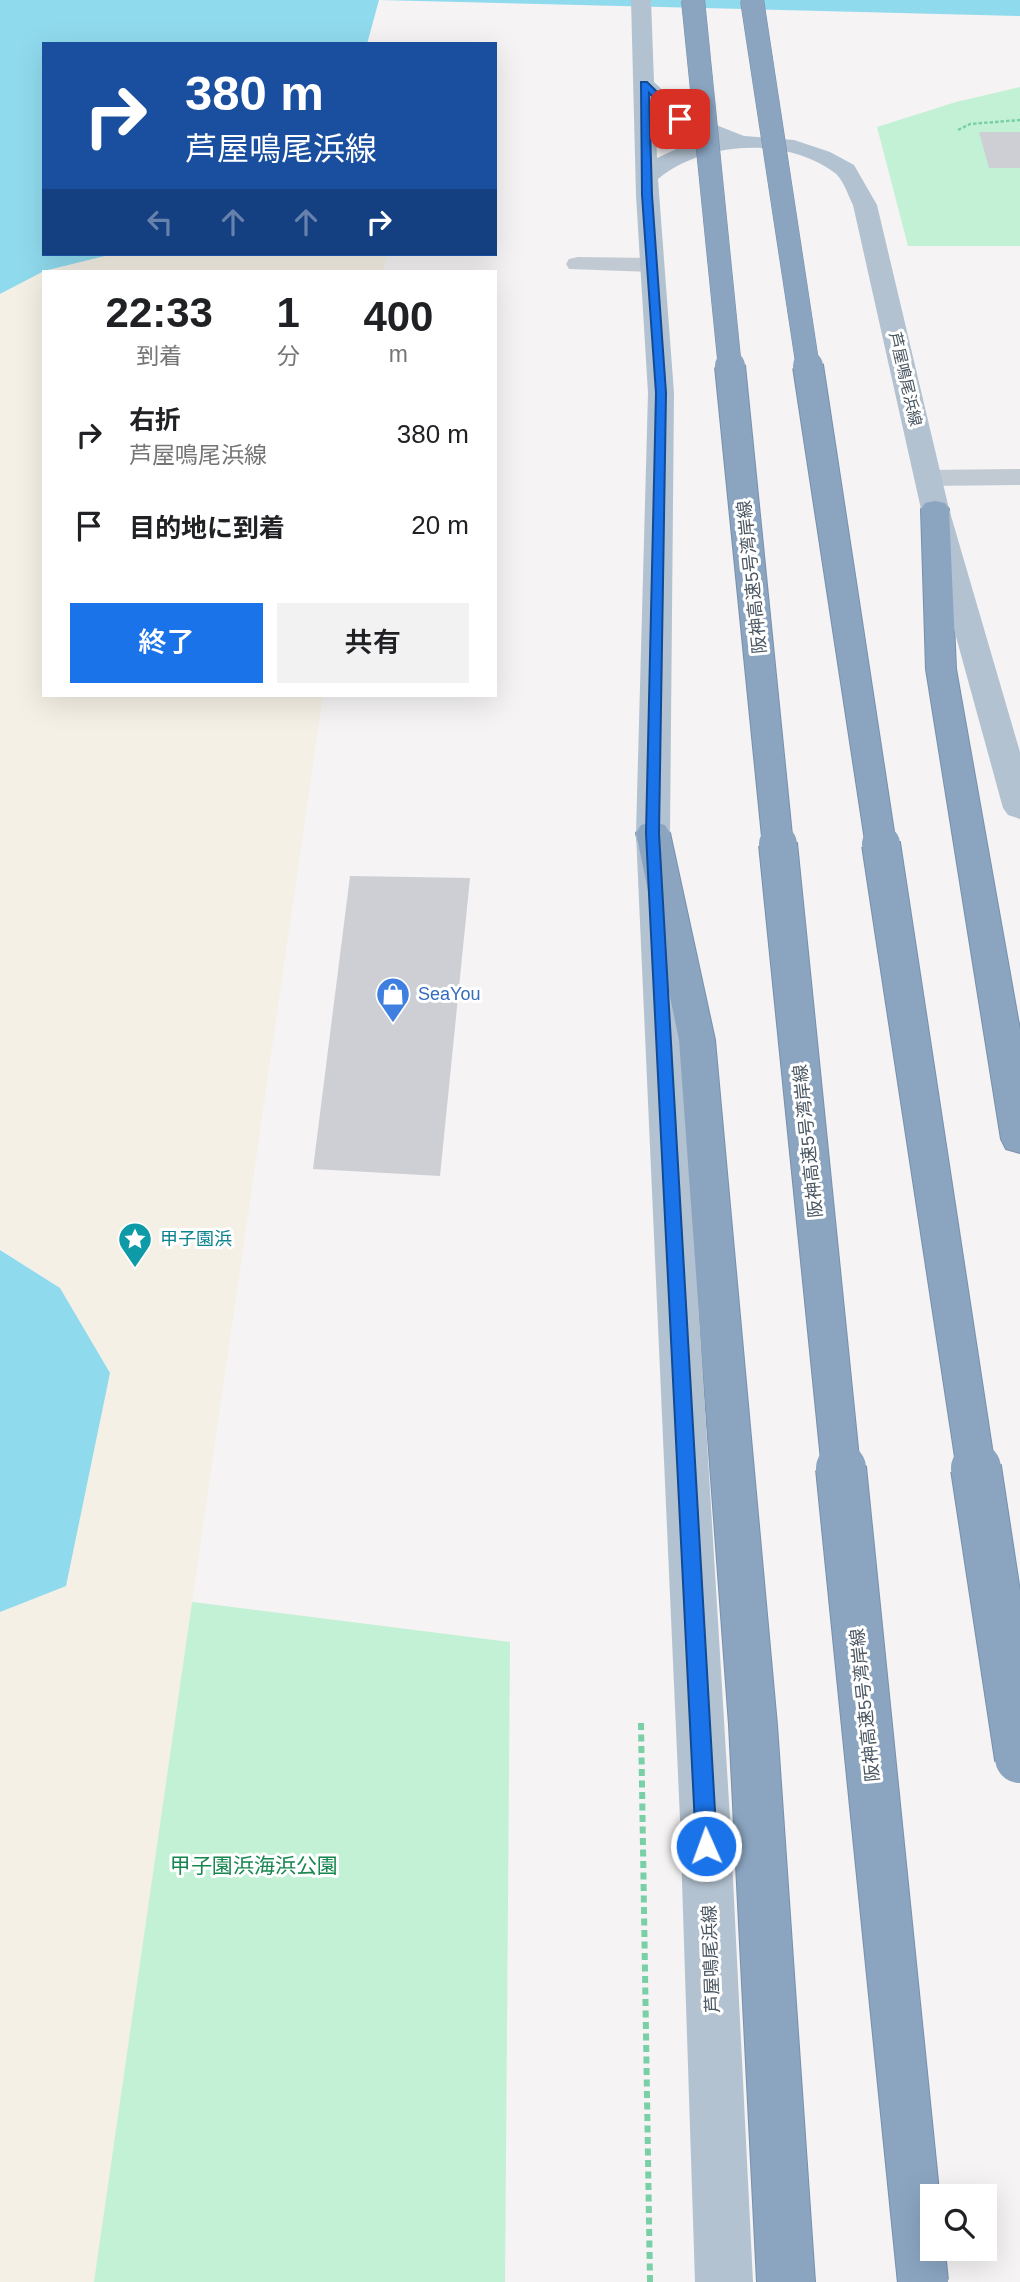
<!DOCTYPE html>
<html lang="ja">
<head>
<meta charset="utf-8">
<style>
  body { margin:0; font-family:Arial,"Noto Sans JP",sans-serif; background:#f2f2f2; color:#202124; height:100vh; display:flex; flex-direction:column; font-size:26px; white-space:nowrap }
  * { box-sizing:border-box; margin:0 }
  p { font-size:23px; color:#757577 }
  .icon { flex:none; width:38px; height:38px; fill:none; stroke:currentColor; stroke-width:2; stroke-linecap:round; stroke-linejoin:round }
  .map { position:relative; flex:1; overflow:hidden }
  .drawer { position:absolute; left:42px; top:270px; width:455px; height:427px; display:flex; flex-direction:column; background:#fff; border-radius:0px; box-shadow:0 7px 28px #0002 }
  .drawer>* { flex:none }
  .top-card { position:absolute; left:42px; top:42px; width:455px; height:214px; border-radius:0px; box-shadow:0 7px 28px #0002; background:#1a4fa0; color:#fff; overflow:hidden }
  .tools { position:absolute; left:920px; top:2184px; display:grid; gap:14px }
  .tools a { display:grid; place-items:center; width:77px; height:77px; border-radius:0px; background:#fff; box-shadow:0 7px 28px #0002; font-size:35px }
  .pin { position:absolute; display:grid; place-items:center; width:60px; height:60px; color:#fff; margin:-30px; border-radius:14px; box-shadow:0 4px 10px #0006 }
  .me { position:absolute; width:77px; margin:-38px; rotate:358deg; stroke-linejoin:round; filter:drop-shadow(0 0 5px #0008) }
  .turn { display:flex; align-items:center; gap:24px; height:147px; padding:0 28px; font-size:32px }
  .turn .icon { width:91px; height:91px; stroke-width:2.5 }
  .turn b { display:block; font-size:49px; line-height:60px }
  .lanes { display:flex; align-items:center; height:66px; padding:0 28px; background:#0003; justify-content:center; gap:35px; direction:ltr }
  .lanes .off { opacity:.35 }
  .eta { display:flex; justify-content:space-evenly; align-items:center; height:119px; text-align:center }
  .eta b { font-size:42px; font-weight:600; line-height:49px }
  .action { display:flex; gap:14px; margin-top:auto; padding:14px 28px }
  .action a { flex:1; height:80px; border-radius:0px; background:#1a73e8; color:#fff; font-size:28px; font-weight:600; line-height:80px; text-align:center }
  .action a+a { background:#f2f2f2; color:#202124 }
  ul { padding:0; list-style:none }
  li { display:flex; align-items:center; gap:21px; height:91px; padding:0 28px }
  li div { flex:1 }
  li b { display:block; font-size:26px }
  li em { font-style:normal }
  .map>svg:first-child { display:block }
</style>
</head>
<body>
<div class="map">
<svg width="1020" height="2282" viewBox="0 0 1020 2282">
  <rect width="100%" height="100%" fill="#f5f3f3"/>
  <g fill="#c3f1d5">
    <path d="M1020 87V246H908L877 127 956 102Z"/>
    <path d="M66 1586 510 1642 505 2282H0Z"/>
  </g>
  <g fill="#f5f0e5">
    <path d="M113 254H386L384 271H47Z"/>
    <path d="M44 272V695H323L94 2282H0V1612L66 1585 60 1288 0 1249V294L33 275Z"/>
  </g>
  <g fill="#90daee">
    <path d="M0 0H1020V16L379 0 367 44H44V254H113L44 271 0 294Z"/>
    <path d="M0 1250 60 1288 110 1373 66 1586 0 1612Z"/>
  </g>
  <g fill="#cdcfd5">
    <path d="M979 132H1020V168H989Z"/>
    <path d="M350 876 470 878 440 1176 313 1169Z"/>
  </g>
  <g fill="none" stroke-linecap="round" stroke-linejoin="round">
    <g stroke="#7690ad" stroke-width="2">
      <g id="highway">
        <path d="M935 501 945 503 949 509 956 669 1020 1030V1153L1006 1149 1001 1139 926 669 921 509 925 503Z"/>
        <path d="M653 822 665 825 670 833 715 1040 777 1725 815 2282H757L729 1725 679 1040 636 833 641 825Z"/>
      </g>
    </g>
    <path stroke="#7ad0a6" stroke-width="2.5" stroke-dasharray="3.5 2" stroke-linecap="butt" d="M958 130 970 124 1020 120"/>
    <path stroke="#7ad0a6" stroke-width="6" stroke-dasharray="7 4.5" stroke-linecap="butt" d="M641 1723 650 2282"/>
    <g fill="#c1cad2" fill-rule="evenodd">
      <path d="M578 257 652 258 661 260 664 265 661 270 652 272 569 269 566 264 569 259Z"/>
      <path d="M1020 469V485L928 486 918 484 914 478 918 472 928 470Z"/>
    </g>
    <path fill="#b3c2d1" fill-rule="evenodd" d="M631 0H651L654 82 688 114 744 136 794 140 830 152 854 165 877 205 949 509 1020 752V819L1008 815 1003 808 921 509 853 205C848 195 843 179 835 173 785 136 704 141 658 179L674 393 670 833 730 1819 753 2282H695L680 1819 636 833 648 393 636 195ZM655 107 672 124 713 139 683 146 657 158Z"/>
    <use href="#highway" fill="#8ba5c1" fill-rule="evenodd"/>
    <g stroke="#7690ad" stroke-width="24" stroke-linecap="butt">
      <g id="highway-bridge-far3">
        <path d="M693 0 730 368"/>
        <path d="M752 0 808 368"/>
      </g>
    </g>
    <g stroke="#7690ad" stroke-width="32" stroke-linecap="butt">
      <g id="highway-bridge-far2">
        <path d="M730 366 778 846"/>
        <path d="M808 366 881 846"/>
      </g>
    </g>
    <g stroke="#7690ad" stroke-width="40" stroke-linecap="butt">
      <g id="highway-bridge-far1">
        <path d="M778 844 841 1469"/>
        <path d="M881 844 976 1469"/>
      </g>
    </g>
    <g stroke="#7690ad" stroke-width="52" stroke-linecap="butt">
      <g id="highway-bridge">
        <path d="M841 1468 923 2282"/>
        <path d="M976 1468 1020 1758"/>
      </g>
    </g>
    <use href="#highway-bridge-far3" stroke="#8ba5c1" stroke-width="23"/>
    <use href="#highway-bridge-far2" stroke="#8ba5c1" stroke-width="30"/>
    <use href="#highway-bridge-far1" stroke="#8ba5c1" stroke-width="38"/>
    <use href="#highway-bridge" stroke="#8ba5c1" stroke-width="50"/>
  </g>
  <path fill="#1a73e8" stroke="#114b97" stroke-width="2" d="M641 82H647L685 119 677 121 649 93 652 195 666 393 659 833 717 1846 714 1854 706 1856 699 1854 696 1846 646 833 656 393 642 195Z"/>
  <defs>
    <g id="shop-pin" transform="scale(1.75)"><path d="M0 17L-7.5 6A9.5 9.5 0 1 1 7.5 6Z" fill="#3f7fe0" stroke="#fff"/><path d="M-5-2.5h2.3a2.7 3.5 0 0 1 5.4 0H5L5.5 6h-11ZM-1.5-2.5h3a1.5 2.3 0 0 0-3 0Z" fill="#fff"/></g>
    <g id="sight-pin" transform="scale(1.75)"><path d="M0 17L-7.5 6A9.5 9.5 0 1 1 7.5 6Z" fill="#0f9aa8" stroke="#fff"/><path d="M0-6L1.8-2.2L6-1.7L2.9 1.2L3.7 5.4L0 3.3L-3.7 5.4L-2.9 1.2L-6-1.7L-1.8-2.2Z" fill="#fff"/></g>
  </defs>
  <g fill-rule="evenodd">
    <use href="#shop-pin" x="393" y="994"/>
    <use href="#sight-pin" x="135" y="1239"/>
  </g>
  <g text-anchor="middle" stroke-width="6" stroke-linejoin="round" paint-order="stroke">
    <g font-size="16" fill="#4a5661" stroke="#fff">
      <text transform="translate(906 379) rotate(77)" y="6">芦屋鳴尾浜線</text>
    </g>
    <g font-size="18" fill="#4a5661" stroke="#fff">
      <text transform="translate(752 577) rotate(-96)" y="6">阪神高速5号湾岸線</text>
      <text transform="translate(808 1141) rotate(-96)" y="6">阪神高速5号湾岸線</text>
      <text transform="translate(865 1705) rotate(-96)" y="6">阪神高速5号湾岸線</text>
      <text transform="translate(711 1959) rotate(-92)" y="6">芦屋鳴尾浜線</text>
    </g>
    <g font-size="18" fill="#366cbe" stroke="#fff" text-anchor="start">
      <text x="418" y="1000">SeaYou</text>
    </g>
    <g font-size="18" fill="#0d838f" stroke="#fff" text-anchor="start">
      <text x="160" y="1245">甲子園浜</text>
    </g>
    <g font-size="21" fill="#17864f" stroke="#fff">
      <text x="254" y="1873">甲子園浜海浜公園</text>
    </g>
  </g>
</svg>
<div class="tools">
<a><svg class="icon" aria-label="search" viewBox="0 0 24 24"><circle cx="10" cy="10" r="6"/><path d="M15 15l6 6"/></svg></a>
</div>
<div class="pin" style="left:680px;top:119px;background:#d93025"><svg class="icon" aria-label="arrive" viewBox="0 0 24 24"><path d="M6 21V4h12l-3 4 3 4H6"/></svg></div>
<svg class="me" style="left:706px;top:1846px" viewBox="-20 -20 40 40"><circle r="17" fill="#1a73e8" stroke="#fff" stroke-width="3"/><path d="M0-11L8 9 0 5-8 9z" fill="#fff"/></svg>
<div class="top-card">
<div class="turn"><svg class="icon" aria-label="right" viewBox="0 0 24 24"><path d="M7 20v-9h11M14 6l5 5-5 5"/></svg><div><b>380 m</b>芦屋鳴尾浜線</div></div>
<div class="lanes"><svg class="icon off" aria-label="left" viewBox="0 0 24 24"><path d="M17 20v-9H6M10 6l-5 5 5 5"/></svg><svg class="icon off" aria-label="ahead" viewBox="0 0 24 24"><path d="M12 20V5M6 11l6-6 6 6"/></svg><svg class="icon off" aria-label="ahead" viewBox="0 0 24 24"><path d="M12 20V5M6 11l6-6 6 6"/></svg><svg class="icon" aria-label="right" viewBox="0 0 24 24"><path d="M7 20v-9h11M14 6l5 5-5 5"/></svg></div>
</div>
<section class="drawer">
<div class="eta">
<div><b>22:33</b><p>到着</p></div>
<div><b>1</b><p>分</p></div>
<div><b>400</b><p>m</p></div>
</div>
<ul>
<li><svg class="icon" aria-label="right" viewBox="0 0 24 24"><path d="M7 20v-9h11M14 6l5 5-5 5"/></svg><div><b>右折</b><p>芦屋鳴尾浜線</p></div><em>380 m</em></li>
<li><svg class="icon" aria-label="arrive" viewBox="0 0 24 24"><path d="M6 21V4h12l-3 4 3 4H6"/></svg><div><b>目的地に到着</b></div><em>20 m</em></li>
</ul>
<div class="action"><a>終了</a><a>共有</a></div>
</section>
</div>
</body>
</html>
